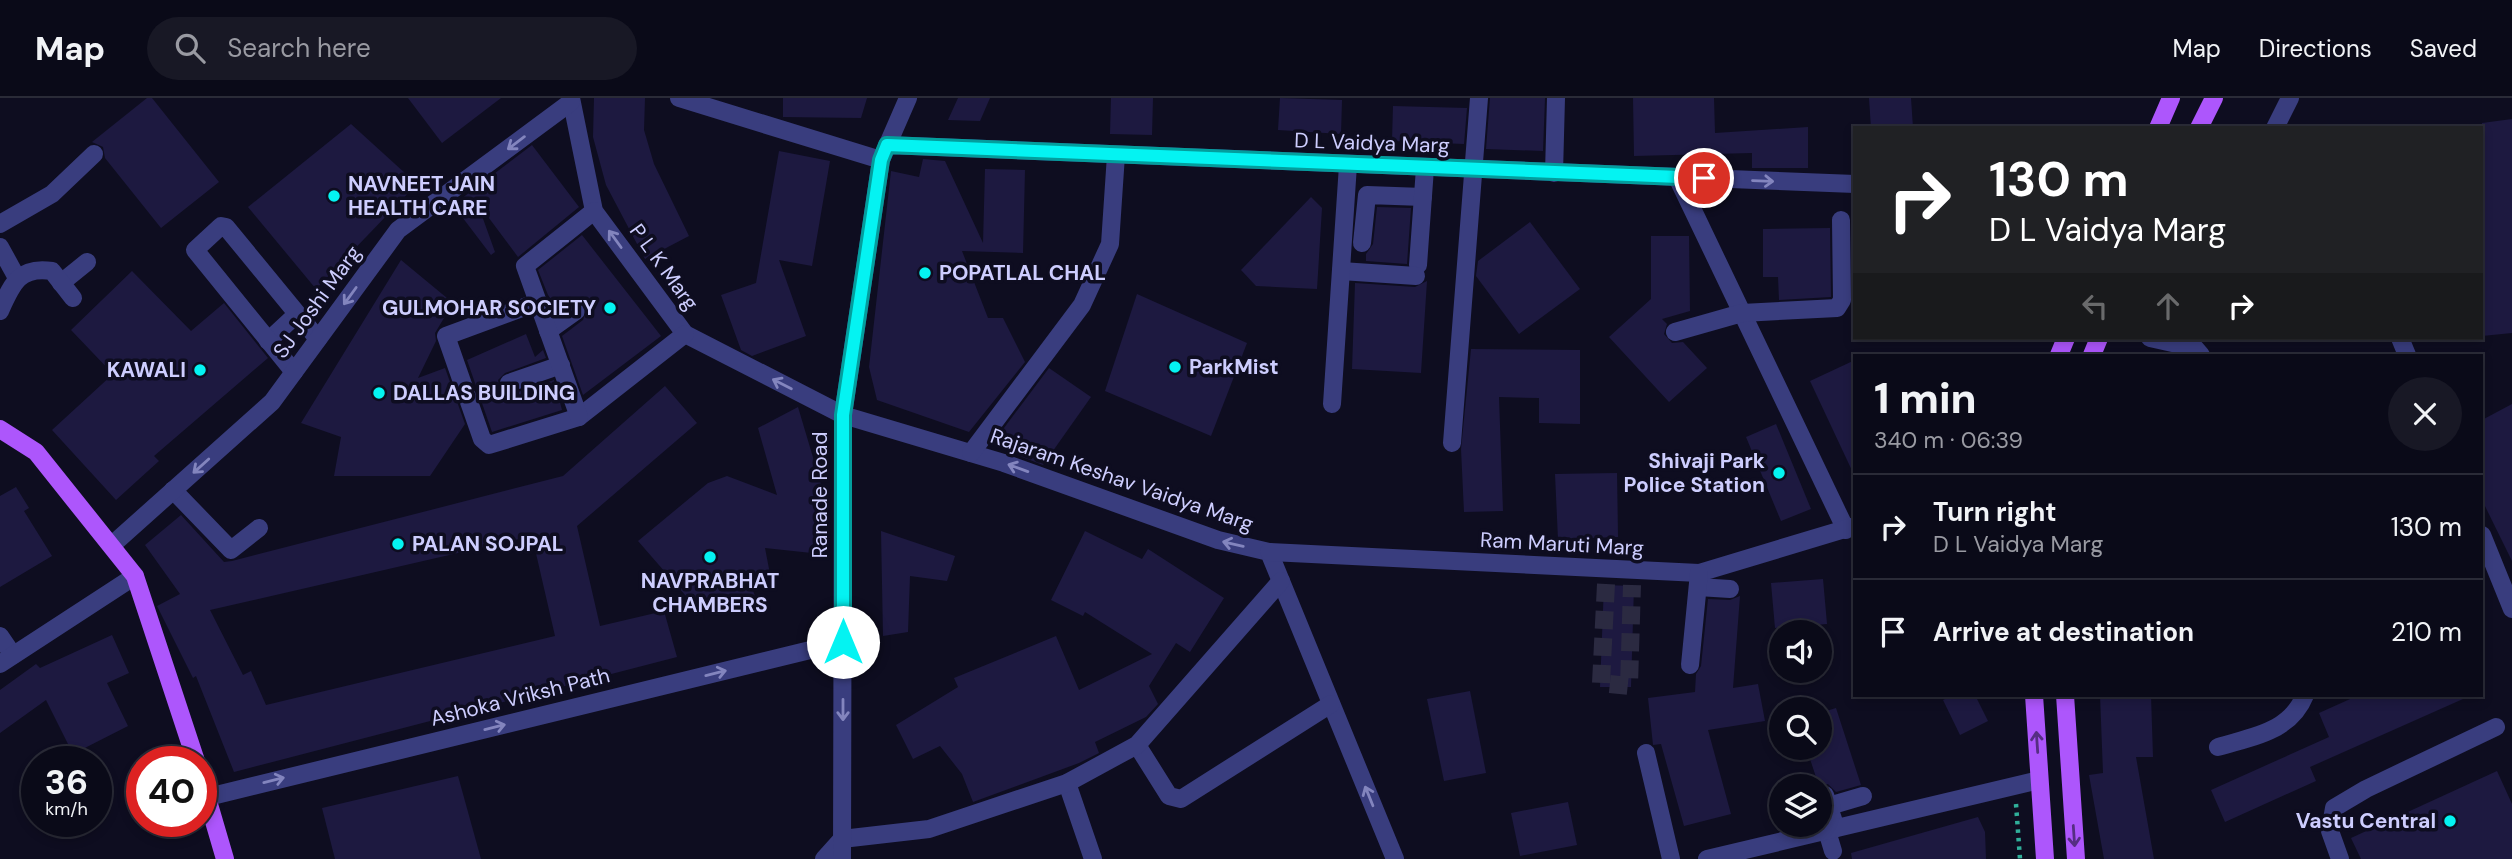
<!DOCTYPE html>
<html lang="en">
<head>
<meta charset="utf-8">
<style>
  body { margin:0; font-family:"DM Sans",sans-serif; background:#181825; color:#f1f3f6; height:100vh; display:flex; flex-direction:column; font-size:26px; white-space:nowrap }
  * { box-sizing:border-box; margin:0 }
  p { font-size:23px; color:#999aa2 }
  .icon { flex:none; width:38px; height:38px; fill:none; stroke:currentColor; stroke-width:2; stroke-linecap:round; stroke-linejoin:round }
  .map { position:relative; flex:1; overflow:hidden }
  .details { position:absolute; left:1853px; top:256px; width:630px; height:343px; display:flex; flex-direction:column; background:#0a0a18; border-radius:0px; box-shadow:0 4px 10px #0003,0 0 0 2px #2a2b37 }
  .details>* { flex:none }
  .top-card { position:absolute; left:1853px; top:28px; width:630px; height:214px; border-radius:0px; box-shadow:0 4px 10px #0003,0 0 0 2px #2a2b37; background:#202124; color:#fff; overflow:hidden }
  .buttons { position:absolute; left:1769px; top:522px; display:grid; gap:14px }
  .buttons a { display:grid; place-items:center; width:63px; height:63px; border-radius:50%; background:#0a0a18; box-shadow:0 4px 10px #0003,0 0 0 2px #2a2b37; font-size:35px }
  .speed { position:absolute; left:21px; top:648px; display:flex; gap:14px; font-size:35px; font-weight:700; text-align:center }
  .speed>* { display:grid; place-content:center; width:91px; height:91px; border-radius:50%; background:#0a0a18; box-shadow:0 4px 10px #0003,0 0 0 2px #2a2b37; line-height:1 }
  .speed small { font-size:18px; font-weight:400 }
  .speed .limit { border:10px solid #d22; background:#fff; color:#111 }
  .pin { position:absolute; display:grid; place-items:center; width:60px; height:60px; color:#fff; margin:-30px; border:4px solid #fff; border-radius:50%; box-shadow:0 2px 7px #0007 }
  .me { position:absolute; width:77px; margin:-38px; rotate:0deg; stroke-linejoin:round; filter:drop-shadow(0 0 5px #0008) }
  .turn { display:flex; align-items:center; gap:24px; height:147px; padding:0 21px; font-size:32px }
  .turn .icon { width:91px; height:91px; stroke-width:2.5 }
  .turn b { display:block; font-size:49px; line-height:60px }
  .lanes { display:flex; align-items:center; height:66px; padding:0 21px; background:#0003; justify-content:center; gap:35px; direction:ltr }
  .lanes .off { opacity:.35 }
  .round { display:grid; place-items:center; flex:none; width:74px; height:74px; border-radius:37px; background:#181825 }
  .summary { display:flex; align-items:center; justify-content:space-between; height:119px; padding:0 21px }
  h1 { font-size:42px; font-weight:800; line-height:52px }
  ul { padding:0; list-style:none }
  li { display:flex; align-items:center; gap:21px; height:105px; padding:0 21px; border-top:2px solid #2a2b37 }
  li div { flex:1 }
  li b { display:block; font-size:26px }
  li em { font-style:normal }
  header { display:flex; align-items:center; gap:42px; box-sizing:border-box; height:98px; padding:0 35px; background:#0a0a18; border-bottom:2px solid #2a2b37 }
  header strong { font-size:33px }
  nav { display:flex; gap:38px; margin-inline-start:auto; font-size:24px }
  .search { width:490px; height:63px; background:#181825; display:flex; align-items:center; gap:18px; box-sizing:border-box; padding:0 24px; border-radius:38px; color:#999aa2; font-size:26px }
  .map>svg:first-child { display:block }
</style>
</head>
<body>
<header>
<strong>Map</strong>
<div class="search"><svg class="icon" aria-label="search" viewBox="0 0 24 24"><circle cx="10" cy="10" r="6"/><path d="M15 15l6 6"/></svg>Search here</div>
<nav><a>Map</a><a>Directions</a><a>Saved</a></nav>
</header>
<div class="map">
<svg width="2512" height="761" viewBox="0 0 2512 761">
  <rect width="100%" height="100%" fill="#0e0d20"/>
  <g fill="#1d1940" fill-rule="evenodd">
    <path d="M147 0H152L219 84 161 130 105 60 103 49 92 44Z"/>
    <path d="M408 0H501L442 45Z"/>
    <path d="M594 0H645L644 32 654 66 689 138 645 161 606 87 593 39Z"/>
    <path d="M783 0H867L861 20 783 19Z"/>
    <path d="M958 0H990L980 23 948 22Z"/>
    <path d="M1111 0H1153L1152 37 1110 36Z"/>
    <path d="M1280 0 1342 2 1341 36 1278 32Z"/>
    <path d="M1490 0H1545L1543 53 1486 51Z"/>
    <path d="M1633 0H1714L1715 35 1808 29V70H1752V55L1634 58Z"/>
    <path d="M1869 0H1911L1913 30H1871Z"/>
    <path d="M1393 8 1467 10 1464 46 1392 43Z"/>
    <path d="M2512 21V235L2482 238V25Z"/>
    <path d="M351 26 417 86 316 191 248 109Z"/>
    <path d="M532 47 579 109 518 159 477 104 495 154 491 157 453 107Z"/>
    <path d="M779 53 830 63 812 168 779 162 806 238 752 258 741 252 721 197 756 185Z"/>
    <path d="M923 61 945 63 983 145 985 71 1025 72 1023 155 962 153 988 220H1003L1025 264 969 334 877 302 869 269 891 73 919 79Z"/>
    <path d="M1311 99 1322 110 1317 191 1256 188 1241 172Z"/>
    <path d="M1377 109 1411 110 1407 166 1366 163V156L1373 146Z"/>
    <path d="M1530 124 1580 191 1519 236 1476 178 1478 163Z"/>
    <path d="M1830 130 1831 199 1779 202 1778 179H1763V131Z"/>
    <path d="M582 137 661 238 583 297 562 238 583 222 587 211 585 206 576 202 558 212 548 197 538 172Z"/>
    <path d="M1651 138H1689L1690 213 1662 221 1667 226 1664 236 1672 245 1683 244 1707 270 1669 304 1609 239 1651 201Z"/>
    <path d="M401 162 453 205 435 235 436 243 418 280 445 270 465 326 430 378H334L341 339 301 325Z"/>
    <path d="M132 173 191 233 224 205 268 260 154 358 159 363 116 402 52 332 113 276 71 232Z"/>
    <path d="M1427 183 1421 275 1352 271 1355 185 1415 189Z"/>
    <path d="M1137 196 1247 245 1211 338 1105 293Z"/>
    <path d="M526 236 535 259 543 252 546 260 505 275 498 282 499 289 502 294 512 296 554 282 562 312 492 334 467 262Z"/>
    <path d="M1471 251 1580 252V326L1539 325V300L1499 299 1503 413 1464 414 1461 351Z"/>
    <path d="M1855 262V379L1810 283Z"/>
    <path d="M1049 270 1091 299 1043 367 1017 357 995 342Z"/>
    <path d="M665 288 697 325 577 428 600 528 664 513 677 559 234 674 196 578 193 580 157 508 180 496 145 447 181 417 224 464 232 463 563 378ZM532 438 555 538 266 607 251 573 243 577 210 512Z"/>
    <path d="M2512 306V463L2482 402V322Z"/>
    <path d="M798 309 823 393 821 456 765 450 770 476 749 481 756 501 699 513 638 443 708 385 727 378 777 397 758 330Z"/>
    <path d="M1776 326 1811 411 1781 423 1746 339Z"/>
    <path d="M1617 375 1618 439 1558 441 1555 376Z"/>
    <path d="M16 389 29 410 24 413 52 458 0 489V398Z"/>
    <path d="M881 433 955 458 947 483 910 478 908 534 883 538Z"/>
    <path d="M1085 433 1142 461 1148 451 1224 500 1190 554 1176 545 1149 588 1158 606 1146 619 1095 644 1099 655 1079 665 973 704 962 676 940 648 913 661 896 627 958 589 954 580 1056 538 1079 592 1152 556 1085 514 1083 518 1051 502Z"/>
    <path d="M1823 481 1827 526 1775 530 1771 485Z"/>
    <path d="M1604 487 1634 488 1631 589H1600Z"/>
    <path d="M1740 498 1733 590 1758 586 1765 623 1708 632 1731 716 1684 728 1661 646 1653 647 1648 600 1695 594 1696 576 1701 568 1708 501 1730 502Z"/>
    <path d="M112 537 129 575 107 585 128 628 73 656 46 602 0 635V592L36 566 40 570Z"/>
    <path d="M1470 593 1486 675 1444 683 1427 601Z"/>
    <path d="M1954 597H1975L1988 623 1960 637 1943 602Z"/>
    <path d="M2100 597H2151L2153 659H2136L2154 761H2104L2089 677 2103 675Z"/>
    <path d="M2359 597H2472L2310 669 2316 683 2225 724 2211 692 2329 639 2319 615Z"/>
    <path d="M1836 610 1861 687 1836 694 1828 686 1819 688 1806 649H1820V615Z"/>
    <path d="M2497 673 2512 706V761H2361L2351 740Z"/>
    <path d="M458 678 481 761H335L322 710Z"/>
    <path d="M1568 704 1577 747 1520 758 1511 715Z"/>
    <path d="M1978 719 1985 734 1986 761H1852L1851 755Z"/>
  </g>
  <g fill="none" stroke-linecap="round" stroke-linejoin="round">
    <path stroke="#2b2a41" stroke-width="18" stroke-dasharray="18 9" stroke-linecap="butt" d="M1606 486 1601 585 1629 588 1632 487"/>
    <path stroke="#30af9a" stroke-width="4.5" stroke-dasharray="3.5 5" stroke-linecap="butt" d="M2016 706 2020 761"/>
    <g stroke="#393d7e" stroke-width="18">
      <path d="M571 0 594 113 685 236 843 317 1004 365 1218 442 1269 454 1395 761"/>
      <path d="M679 0 881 62"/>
      <path d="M2275 30 2290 0"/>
      <path d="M887 47 1855 86"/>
      <path d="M1554 75 1556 0"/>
      <path d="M1677 79 1846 432"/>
      <path d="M0 126 52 96 94 56"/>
      <path d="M1362 145 1367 97 1423 99"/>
      <path d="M0 149 17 180"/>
      <path d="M1418 167 1425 70"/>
      <path d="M1341 173 1416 178"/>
      <path d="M61 185 87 164"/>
      <path d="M538 204 446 238 482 341 489 347 579 319 685 236"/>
      <path d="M0 213C12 186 19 168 52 173L73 200"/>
      <path d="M548 233 576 213"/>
      <path d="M1675 234 1742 215 1837 210 1842 202 1841 122"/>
      <path d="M2150 240 2195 250 2201 257"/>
      <path d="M2400 240 2407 257"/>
      <path d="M268 243 296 217"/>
      <path d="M294 274 195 152 221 128 226 129 318 241"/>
      <path d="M509 285 561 267"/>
      <path d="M1332 306 1348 67"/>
      <path d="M579 319 525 168 594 113"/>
      <path d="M1452 345 1479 0"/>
      <path d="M971 355 1082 207 1110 146 1116 57"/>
      <path d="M173 392 231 452 259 430"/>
      <path d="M2482 437 2512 511"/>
      <path d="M112 447 272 304 398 132 571 4"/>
      <path d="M1269 454 1699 475 1855 428"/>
      <path d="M1698 489 1730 491"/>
      <path d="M0 538 13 557"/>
      <path d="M0 566 135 478"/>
      <path d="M1690 567 1699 475"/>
      <path d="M1137 647 1169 698 1181 701 1331 606"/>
      <path d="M2218 649C2254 638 2290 634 2305 597"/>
      <path d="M1646 655 1671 761"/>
      <path d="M1067 685 1093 761"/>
      <path d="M1825 697 1836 730"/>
      <path d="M208 699 843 544"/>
      <path d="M1829 708 1863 698"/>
      <path d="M1827 733 1833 753"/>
      <path d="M824 761 842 741 929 731 1067 685 1137 647 1281 483"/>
      <path d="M842 761 843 317 881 62 908 0"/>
      <path d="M1707 761 2039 682"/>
      <path d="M2340 761 2330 733 2334 710 2366 691 2496 629"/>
    </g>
    <g stroke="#ad56fc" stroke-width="18">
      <path d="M2158 30 2171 0"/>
      <path d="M2199 30 2214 0"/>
      <path d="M2059 257 2066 240"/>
      <path d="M2092 257 2099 240"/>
      <path d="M0 331 36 354 135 478 196 663"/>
      <path d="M2034 597 2045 761"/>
      <path d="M2065 597 2076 761"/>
      <path d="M201 679 225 761"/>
    </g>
  </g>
  <defs><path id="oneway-shaft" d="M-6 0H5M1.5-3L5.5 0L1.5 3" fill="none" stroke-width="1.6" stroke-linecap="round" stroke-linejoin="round" transform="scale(1.75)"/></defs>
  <g stroke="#8385be">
    <use href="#oneway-shaft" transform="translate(516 45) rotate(143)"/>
    <use href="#oneway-shaft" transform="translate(1763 83) rotate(2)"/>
    <use href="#oneway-shaft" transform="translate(615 141) rotate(-126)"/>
    <use href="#oneway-shaft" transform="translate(350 198) rotate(126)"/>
    <use href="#oneway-shaft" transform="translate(782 286) rotate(-153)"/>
    <use href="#oneway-shaft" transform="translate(201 368) rotate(138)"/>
    <use href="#oneway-shaft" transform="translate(1018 370) rotate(-160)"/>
    <use href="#oneway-shaft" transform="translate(1233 446) rotate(-167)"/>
    <use href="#oneway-shaft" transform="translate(716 575) rotate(-14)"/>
    <use href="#oneway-shaft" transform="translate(843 612) rotate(90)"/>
    <use href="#oneway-shaft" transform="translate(495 629) rotate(-14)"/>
    <use href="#oneway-shaft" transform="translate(274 682) rotate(-14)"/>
    <use href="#oneway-shaft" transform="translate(1369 698) rotate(-112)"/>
  </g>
  <g stroke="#562e83">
    <use href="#oneway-shaft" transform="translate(2037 644) rotate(-94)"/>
    <use href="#oneway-shaft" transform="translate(2074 738) rotate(86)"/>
  </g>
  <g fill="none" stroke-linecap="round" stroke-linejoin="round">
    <g stroke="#039e9d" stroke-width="18">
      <path id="route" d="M843 544V317L881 62 887 47 1704 80"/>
    </g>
    <use href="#route" stroke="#04f3f2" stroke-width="12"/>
  </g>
  <g fill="#04f3f2" stroke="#0e0d20" stroke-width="2.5">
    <circle cx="334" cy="98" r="7"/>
    <circle cx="925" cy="175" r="7"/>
    <circle cx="610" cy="210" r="7"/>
    <circle cx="1175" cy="269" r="7"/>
    <circle cx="200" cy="272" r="7"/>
    <circle cx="379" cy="295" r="7"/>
    <circle cx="1779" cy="375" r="7"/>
    <circle cx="398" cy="446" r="7"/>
    <circle cx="710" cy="459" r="7"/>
    <circle cx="2450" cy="723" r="7"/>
  </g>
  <g text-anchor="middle" stroke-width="7" stroke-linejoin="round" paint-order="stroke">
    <g font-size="21" fill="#cdcdfe" stroke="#0e0d20">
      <text transform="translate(1372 45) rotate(2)" y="7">D L Vaidya Marg</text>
      <text transform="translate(664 169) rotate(54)" y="7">P L K Marg</text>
      <text transform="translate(317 204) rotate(-54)" y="7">SJ Joshi Marg</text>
      <text transform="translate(1122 382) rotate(19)" y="7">Rajaram Keshav Vaidya Marg</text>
      <text transform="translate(820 397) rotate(-90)" y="7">Ranade Road</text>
      <text transform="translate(1562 446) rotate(3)" y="7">Ram Maruti Marg</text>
      <text transform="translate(520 599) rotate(-14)" y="7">Ashoka Vriksh Path</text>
    </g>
    <g font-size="21" font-weight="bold" fill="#cdcdfe" stroke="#0e0d20" text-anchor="start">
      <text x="348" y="93">NAVNEET JAIN<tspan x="348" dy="24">HEALTH CARE</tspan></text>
      <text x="939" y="182">POPATLAL CHAL</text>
      <text x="596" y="217" text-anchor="end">GULMOHAR SOCIETY</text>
      <text x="1189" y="276">ParkMist</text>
      <text x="186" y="279" text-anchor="end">KAWALI</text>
      <text x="393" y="302">DALLAS BUILDING</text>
      <text x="1765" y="370" text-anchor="end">Shivaji Park<tspan x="1765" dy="24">Police Station</tspan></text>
      <text x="412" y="453">PALAN SOJPAL</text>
      <text x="710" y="490" text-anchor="middle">NAVPRABHAT<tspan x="710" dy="24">CHAMBERS</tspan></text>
      <text x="2436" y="730" text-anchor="end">Vastu Central</text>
    </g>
  </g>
</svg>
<div class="buttons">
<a><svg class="icon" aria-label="sound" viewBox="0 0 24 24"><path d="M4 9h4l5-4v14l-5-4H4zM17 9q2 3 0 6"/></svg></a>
<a><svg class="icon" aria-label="search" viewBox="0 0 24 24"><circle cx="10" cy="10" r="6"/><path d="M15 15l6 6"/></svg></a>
<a><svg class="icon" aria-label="layers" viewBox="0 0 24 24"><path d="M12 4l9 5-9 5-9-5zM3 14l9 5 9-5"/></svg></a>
</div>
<div class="speed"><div>36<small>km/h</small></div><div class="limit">40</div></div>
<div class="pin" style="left:1704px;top:80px;background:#d93025"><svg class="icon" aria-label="arrive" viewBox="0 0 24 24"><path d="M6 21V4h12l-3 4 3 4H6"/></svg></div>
<svg class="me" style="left:843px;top:544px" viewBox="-20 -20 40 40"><circle r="19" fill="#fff"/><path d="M0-13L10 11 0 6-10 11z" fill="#04f3f2"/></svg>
<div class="top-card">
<div class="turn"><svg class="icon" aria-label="right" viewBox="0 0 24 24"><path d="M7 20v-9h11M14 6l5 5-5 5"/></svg><div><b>130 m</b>D L Vaidya Marg</div></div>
<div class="lanes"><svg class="icon off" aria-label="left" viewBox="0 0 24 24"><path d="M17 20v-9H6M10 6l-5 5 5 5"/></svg><svg class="icon off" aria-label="ahead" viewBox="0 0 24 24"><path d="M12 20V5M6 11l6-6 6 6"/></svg><svg class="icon" aria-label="right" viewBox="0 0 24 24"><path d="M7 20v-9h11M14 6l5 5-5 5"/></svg></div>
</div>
<section class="details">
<div class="summary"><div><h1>1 min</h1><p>340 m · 06:39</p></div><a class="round"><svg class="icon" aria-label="close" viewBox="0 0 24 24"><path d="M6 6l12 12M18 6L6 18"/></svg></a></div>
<ul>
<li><svg class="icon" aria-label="right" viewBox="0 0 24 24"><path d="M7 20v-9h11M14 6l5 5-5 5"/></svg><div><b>Turn right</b><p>D L Vaidya Marg</p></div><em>130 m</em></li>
<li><svg class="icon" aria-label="arrive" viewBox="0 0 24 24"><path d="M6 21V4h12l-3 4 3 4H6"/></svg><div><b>Arrive at destination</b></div><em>210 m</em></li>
</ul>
</section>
</div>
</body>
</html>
